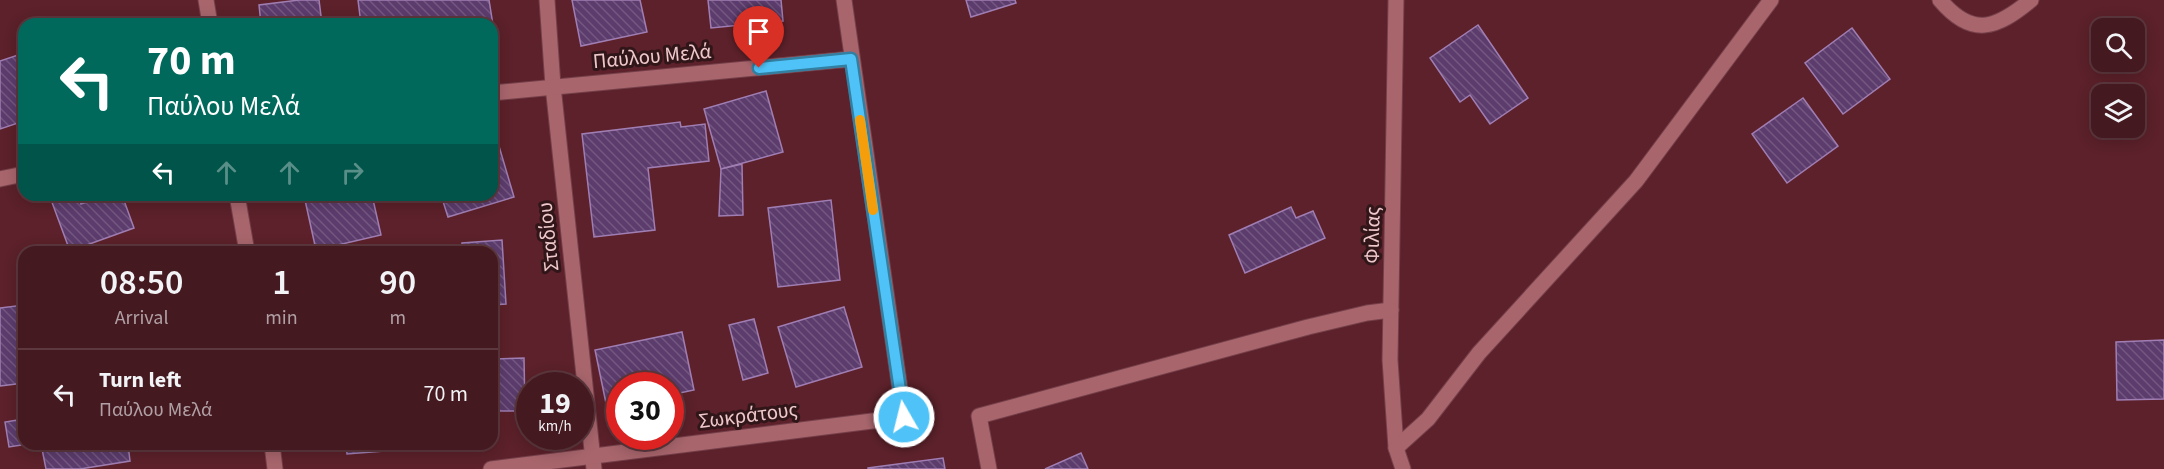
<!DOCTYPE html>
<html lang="en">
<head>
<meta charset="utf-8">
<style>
  body { margin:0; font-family:"Source Sans 3",sans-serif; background:#4c2229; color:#f1f3f6; height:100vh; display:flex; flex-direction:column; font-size:22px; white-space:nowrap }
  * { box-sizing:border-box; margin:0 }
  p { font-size:20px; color:#b0a0a5 }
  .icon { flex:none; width:33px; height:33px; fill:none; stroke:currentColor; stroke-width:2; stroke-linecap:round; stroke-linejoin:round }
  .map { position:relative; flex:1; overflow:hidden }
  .panel { position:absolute; left:18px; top:246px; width:480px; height:204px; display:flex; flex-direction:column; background:#451920; border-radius:18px; box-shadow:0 3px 15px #0003,0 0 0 2px #5d383e }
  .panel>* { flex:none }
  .guide { position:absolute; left:18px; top:18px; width:480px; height:183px; border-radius:18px; box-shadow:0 3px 15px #0003,0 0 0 2px #5d383e; background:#00695c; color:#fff; overflow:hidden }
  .tools { position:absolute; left:2091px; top:18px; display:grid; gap:12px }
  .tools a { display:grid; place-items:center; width:54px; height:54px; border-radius:12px; background:#451920; box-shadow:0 3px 15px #0003,0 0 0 2px #5d383e; font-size:30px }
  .speed { position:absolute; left:516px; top:372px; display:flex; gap:12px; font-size:30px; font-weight:700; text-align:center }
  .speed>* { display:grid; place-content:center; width:78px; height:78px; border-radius:50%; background:#451920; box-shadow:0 3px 15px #0003,0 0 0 2px #5d383e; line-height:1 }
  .speed small { font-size:15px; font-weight:400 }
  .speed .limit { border:9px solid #d22; background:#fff; color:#111 }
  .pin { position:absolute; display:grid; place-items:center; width:51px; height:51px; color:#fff; margin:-62px -26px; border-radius:50% 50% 50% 0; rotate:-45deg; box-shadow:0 0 6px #0007 }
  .pin .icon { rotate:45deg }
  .me { position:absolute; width:66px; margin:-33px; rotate:352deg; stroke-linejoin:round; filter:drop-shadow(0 0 4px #0008) }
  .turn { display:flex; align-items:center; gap:21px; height:126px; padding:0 30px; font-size:27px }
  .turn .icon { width:78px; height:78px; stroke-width:2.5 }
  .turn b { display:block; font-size:42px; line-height:51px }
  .lanes { display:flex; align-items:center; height:57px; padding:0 30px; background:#0003; justify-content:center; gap:30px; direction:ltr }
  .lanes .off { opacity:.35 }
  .eta { display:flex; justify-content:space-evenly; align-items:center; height:102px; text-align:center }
  .eta b { font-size:36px; font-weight:600; line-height:42px }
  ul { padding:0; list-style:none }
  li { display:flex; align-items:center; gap:18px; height:90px; padding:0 30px; border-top:2px solid #5d383e }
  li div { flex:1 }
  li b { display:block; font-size:22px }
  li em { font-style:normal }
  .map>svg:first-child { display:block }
</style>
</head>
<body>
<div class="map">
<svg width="2164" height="469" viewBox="0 0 2164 469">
  <defs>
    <pattern id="building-back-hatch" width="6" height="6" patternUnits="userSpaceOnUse" patternTransform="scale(1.5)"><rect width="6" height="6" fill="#5c3c6d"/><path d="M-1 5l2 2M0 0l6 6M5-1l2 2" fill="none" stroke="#745780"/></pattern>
  </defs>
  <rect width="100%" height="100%" fill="#5c212a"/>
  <g fill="url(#building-back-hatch)" stroke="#a07eb3" stroke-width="1.5">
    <path d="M299 0H319L322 24H261L259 5Z"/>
    <path d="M358 0H489L494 31 492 32V24H361Z"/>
    <path d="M572 0H640L647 32 581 46Z"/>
    <path d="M708 0H781L783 21 711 28Z"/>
    <path d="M966 0H1015L1016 3 971 17Z"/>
    <path d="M1478 25 1528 98 1490 124 1470 95 1460 102 1430 58Z"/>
    <path d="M1852 28 1890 79 1843 114 1805 63Z"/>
    <path d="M24 53V121L0 129V61Z"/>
    <path d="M766 91 783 152 721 169 704 109Z"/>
    <path d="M1803 98 1838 146 1787 183 1752 134Z"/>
    <path d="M680 122 681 127 705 124 709 161 648 168 655 230 594 237 582 134Z"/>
    <path d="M496 136 514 197 448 217 441 195H492V137Z"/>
    <path d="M742 164 743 215 719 216 721 169Z"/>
    <path d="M55 195H78L81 204 107 195H122L134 228 70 251 50 197Z"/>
    <path d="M315 195H372L381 235 316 250 305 200 316 198Z"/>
    <path d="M831 200 840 280 778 287 768 208Z"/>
    <path d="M1291 207 1296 218 1313 211 1325 238 1245 273 1229 235Z"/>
    <path d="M502 240 506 304 492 305V252H462V243Z"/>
    <path d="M24 305V383L0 386V308Z"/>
    <path d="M844 307 862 367 796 387 778 327Z"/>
    <path d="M754 319 768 373 743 380 729 325Z"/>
    <path d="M682 332 694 390 670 395V386H620V405L607 408 595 350Z"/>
    <path d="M2164 340V399L2117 400 2116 342Z"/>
    <path d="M524 358 525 411H492V359Z"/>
    <path d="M24 419V444H28L9 447 5 422Z"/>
    <path d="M41 444H128L130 461 80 469H46Z"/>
    <path d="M346 444H410V449L347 454Z"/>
    <path d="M1081 453 1088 469H1045Z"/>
    <path d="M943 458 945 469H868V468Z"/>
  </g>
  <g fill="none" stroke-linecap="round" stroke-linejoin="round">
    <g stroke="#743f4a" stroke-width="17">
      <g id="minor">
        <path d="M206 0 210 24"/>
        <path d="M547 0 553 86 594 469"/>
        <path d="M1396 0 1390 360 1396 448 1403 469"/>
        <path d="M1940 0C1972 38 1996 29 2031 0"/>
        <path d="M492 93 851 59"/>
        <path d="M0 179 24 174"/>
        <path d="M237 195 247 252"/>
        <path d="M272 444 275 469"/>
        <path d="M1396 448 1428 419 1479 353 1636 181 1771 0"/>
        <path d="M491 469 904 417 844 0"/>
        <path d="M989 469 979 416 1308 327 1367 313 1391 310"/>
      </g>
    </g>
    <use href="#minor" stroke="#a8656c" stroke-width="15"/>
  </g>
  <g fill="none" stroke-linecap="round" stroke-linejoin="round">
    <g stroke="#337fa1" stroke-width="15">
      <path id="route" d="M759 68 851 59 904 417"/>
    </g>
    <use href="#route" stroke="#4fc3f7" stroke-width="10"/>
    <path stroke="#f59e0b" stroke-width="10" d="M860 120 873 210"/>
  </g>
  <g text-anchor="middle" stroke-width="6" stroke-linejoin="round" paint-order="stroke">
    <g font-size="21" fill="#eec8ca" stroke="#311619">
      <text transform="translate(652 56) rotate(-5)" y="7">Παύλου Μελά</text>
      <text transform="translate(1372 235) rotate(-89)" y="7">Φιλίας</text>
      <text transform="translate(548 237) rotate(-96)" y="7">Σταδίου</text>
      <text transform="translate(748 415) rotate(-7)" y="7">Σωκράτους</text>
    </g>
  </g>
</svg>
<div class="tools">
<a><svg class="icon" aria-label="search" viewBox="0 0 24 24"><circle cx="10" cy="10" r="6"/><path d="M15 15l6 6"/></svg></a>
<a><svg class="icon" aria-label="layers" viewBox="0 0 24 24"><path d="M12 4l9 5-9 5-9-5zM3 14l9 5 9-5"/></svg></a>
</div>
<div class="speed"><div>19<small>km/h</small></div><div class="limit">30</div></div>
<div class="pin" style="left:759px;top:68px;background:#d93025"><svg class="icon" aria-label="arrive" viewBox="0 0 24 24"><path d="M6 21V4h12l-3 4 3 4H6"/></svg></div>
<svg class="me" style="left:904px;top:417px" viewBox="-20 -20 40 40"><circle r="17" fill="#4fc3f7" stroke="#fff" stroke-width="3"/><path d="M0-11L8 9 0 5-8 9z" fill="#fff"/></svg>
<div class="guide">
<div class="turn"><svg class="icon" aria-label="left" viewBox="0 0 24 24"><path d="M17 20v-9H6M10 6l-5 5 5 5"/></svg><div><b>70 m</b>Παύλου Μελά</div></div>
<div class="lanes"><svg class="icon" aria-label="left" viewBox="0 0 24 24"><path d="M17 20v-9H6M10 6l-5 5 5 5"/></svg><svg class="icon off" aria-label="ahead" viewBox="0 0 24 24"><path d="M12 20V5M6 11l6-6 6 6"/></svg><svg class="icon off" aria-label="ahead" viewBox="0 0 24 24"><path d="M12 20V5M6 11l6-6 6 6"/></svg><svg class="icon off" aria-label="right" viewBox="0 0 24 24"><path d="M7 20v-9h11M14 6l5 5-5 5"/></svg></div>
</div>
<section class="panel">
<div class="eta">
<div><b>08:50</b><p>Arrival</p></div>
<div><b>1</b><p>min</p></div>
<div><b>90</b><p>m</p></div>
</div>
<ul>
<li><svg class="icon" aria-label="left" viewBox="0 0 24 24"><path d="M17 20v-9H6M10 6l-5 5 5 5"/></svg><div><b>Turn left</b><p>Παύλου Μελά</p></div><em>70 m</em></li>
</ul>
</section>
</div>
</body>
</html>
